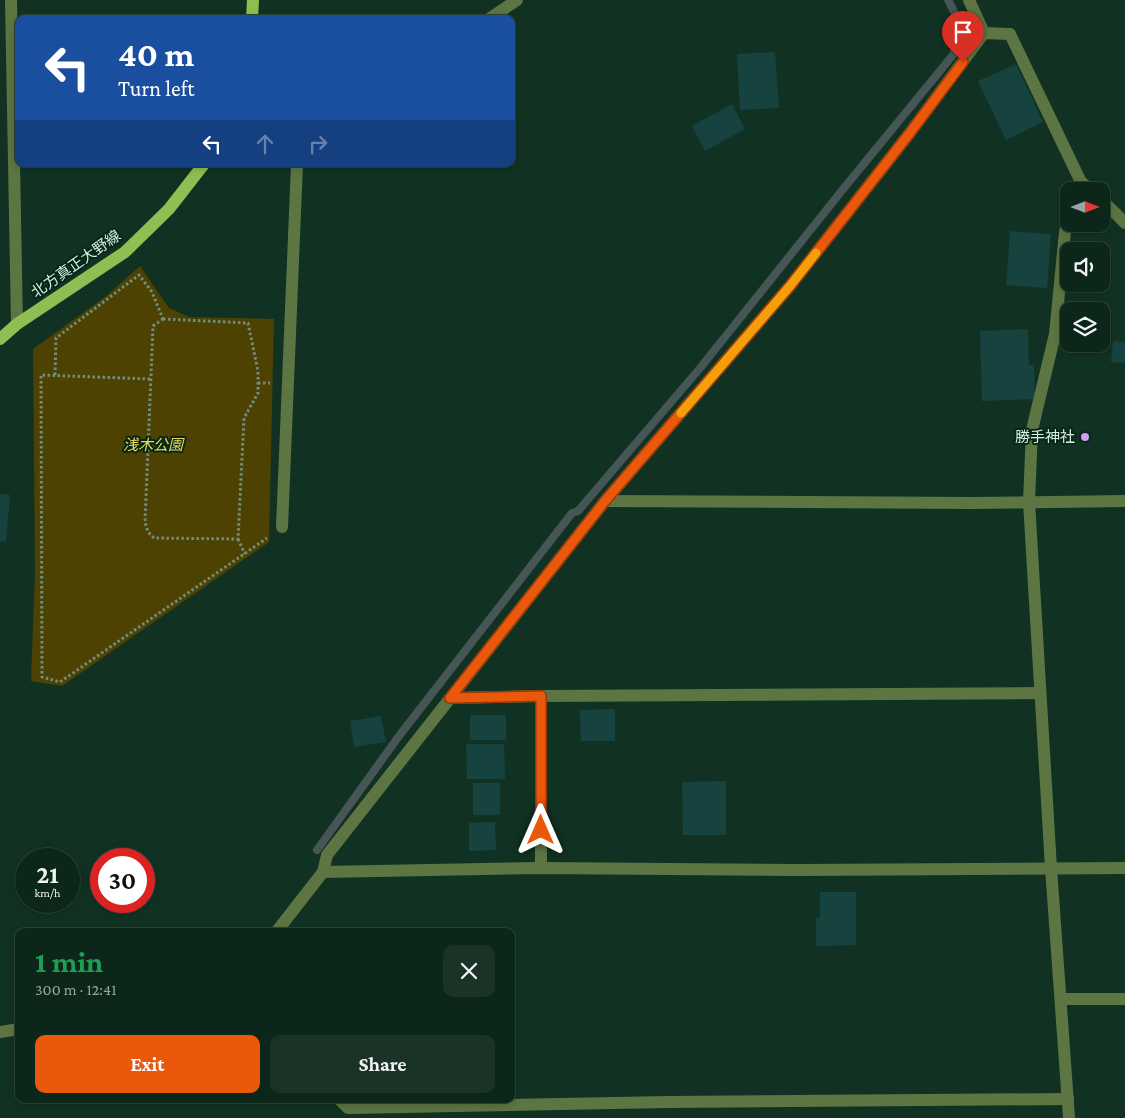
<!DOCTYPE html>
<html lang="en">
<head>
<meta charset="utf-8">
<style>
  body { margin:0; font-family:"Crimson Pro","Noto Sans JP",serif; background:#1b3227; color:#f1f3f6; height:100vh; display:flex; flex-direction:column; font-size:19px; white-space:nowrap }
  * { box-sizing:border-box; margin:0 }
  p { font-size:16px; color:#9aa5a2 }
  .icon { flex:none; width:28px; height:28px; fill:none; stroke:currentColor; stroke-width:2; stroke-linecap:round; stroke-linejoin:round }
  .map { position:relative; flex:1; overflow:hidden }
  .sheet { position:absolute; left:15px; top:928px; width:500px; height:175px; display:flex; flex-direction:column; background:#0d261a; border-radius:10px; box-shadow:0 2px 8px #0003,0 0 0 1px #2d4339 }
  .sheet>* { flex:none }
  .hud { position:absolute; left:15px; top:15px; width:500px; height:152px; border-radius:10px; box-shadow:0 2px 8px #0003,0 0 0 1px #2d4339; background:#1a4fa0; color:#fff; overflow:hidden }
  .needle { width:32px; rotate:90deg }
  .fabs { position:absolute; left:1060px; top:182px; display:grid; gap:10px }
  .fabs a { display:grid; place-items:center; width:50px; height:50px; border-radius:10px; background:#0d261a; box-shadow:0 2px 8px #0003,0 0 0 1px #2d4339; font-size:25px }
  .speed { position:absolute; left:15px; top:848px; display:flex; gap:10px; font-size:25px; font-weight:700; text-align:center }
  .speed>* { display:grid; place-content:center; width:65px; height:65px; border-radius:50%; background:#0d261a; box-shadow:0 2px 8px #0003,0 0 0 1px #2d4339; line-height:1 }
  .speed small { font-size:12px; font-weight:400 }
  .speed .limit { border:8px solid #d22; background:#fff; color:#111 }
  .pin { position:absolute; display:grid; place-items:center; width:42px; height:42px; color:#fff; margin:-51px -21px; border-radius:50% 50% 50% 0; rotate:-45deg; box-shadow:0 0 5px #0007 }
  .pin .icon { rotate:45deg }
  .me { position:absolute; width:55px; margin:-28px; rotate:0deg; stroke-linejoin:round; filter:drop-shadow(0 0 4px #0008) }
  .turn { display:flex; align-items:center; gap:18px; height:105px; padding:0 20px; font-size:22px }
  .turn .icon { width:65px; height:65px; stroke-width:2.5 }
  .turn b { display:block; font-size:35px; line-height:42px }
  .lanes { display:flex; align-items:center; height:48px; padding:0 20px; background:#0003; justify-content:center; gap:25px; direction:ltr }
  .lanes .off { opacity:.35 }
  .round { display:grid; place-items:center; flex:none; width:52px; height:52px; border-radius:10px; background:#1b3227 }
  .headline { display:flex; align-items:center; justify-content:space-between; height:85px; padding:0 20px }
  h1 { font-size:30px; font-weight:700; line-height:38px; color:#1e9e55 }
  .primary-button { display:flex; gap:10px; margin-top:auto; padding:10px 20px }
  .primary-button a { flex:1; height:58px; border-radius:10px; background:#ea580c; color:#fff; font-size:20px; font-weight:700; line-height:58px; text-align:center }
  .primary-button a+a { background:#1b3227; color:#f1f3f6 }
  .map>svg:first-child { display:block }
</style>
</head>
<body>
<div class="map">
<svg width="1125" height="1118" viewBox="0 0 1125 1118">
  <rect width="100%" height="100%" fill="#113222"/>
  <path fill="#4d4202" d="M140 266 169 308 189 317 274 319 269 542 62 686 31 681 35 572 33 349 105 297Z"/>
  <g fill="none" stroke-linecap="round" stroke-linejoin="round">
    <path stroke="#465657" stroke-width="8" d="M317 850 399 736 572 513 578 511 701 367 844 188 953 55 962 27 948 0"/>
  </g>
  <g fill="#164340">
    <path d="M775 52 779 108 740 110 737 54Z"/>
    <path d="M1016 64 1043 122 1006 140 978 81Z"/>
    <path d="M732 104 745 129 705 151 692 126Z"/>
    <path d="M1010 231 1051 234 1047 288 1006 285Z"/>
    <path d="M1028 329 1029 365H1034L1035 399 982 401 980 331Z"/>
    <path d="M1113 341 1125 342V363L1111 362Z"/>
    <path d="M0 494 10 495 6 542 0 541Z"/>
    <path d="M615 709V741H581L580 710Z"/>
    <rect x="470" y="715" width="36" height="25"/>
    <path d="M381 716 386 742 354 747 350 721Z"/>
    <path d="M466 744H504L505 779H467Z"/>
    <path d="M726 781V835H683L682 782Z"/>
    <rect x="473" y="783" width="27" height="32"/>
    <path d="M495 822 496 850 469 851V823Z"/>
    <path d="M820 892H856V945L816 946V918H820Z"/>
  </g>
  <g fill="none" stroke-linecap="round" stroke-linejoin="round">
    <g stroke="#728d7f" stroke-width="3" stroke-dasharray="2.5 2.5" stroke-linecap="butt">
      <path d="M163 319 248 323 258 371V393L244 418 238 539 154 538 148 532 145 522 153 326Z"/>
      <path d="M55 375 56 338 139 275 152 292 163 319"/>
      <path d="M150 379 41 375 42 677 60 682 267 538"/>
      <path d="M258 383H270"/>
      <path d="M238 539 245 554"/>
    </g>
    <g stroke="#5d7543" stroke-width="12">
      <path d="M11 0 17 324"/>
      <path d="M969 0 984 33"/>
      <path d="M489 19 517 0"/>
      <path d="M984 33 1010 34 1081 182 1092 191"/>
      <path d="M1101 199 1125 223"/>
      <path d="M1069 220 1065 232 1055 334 1032 430 1029 502 1051 868 1069 1118"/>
      <path d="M605 501 971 503 1125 501"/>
      <path d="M282 527 297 164"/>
      <path d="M541 696 1040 693"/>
      <path d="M450 698 541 696V868"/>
      <path d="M323 872 541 868 798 870 1125 868"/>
      <path d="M277 931 323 872 327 855 605 501 790 286 909 134 984 33"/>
      <path d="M1061 999H1125"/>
      <path d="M0 1032 19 1029"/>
      <path d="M339 1099 348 1108 667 1102 1068 1099"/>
    </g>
    <g stroke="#8fbf52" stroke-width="12">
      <path d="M252 19 253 0"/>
      <path d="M0 339 17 324 125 252 169 209 204 164"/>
    </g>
  </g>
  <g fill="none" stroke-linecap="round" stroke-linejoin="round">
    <g stroke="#983908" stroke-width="12">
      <path id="route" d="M541 830V696L450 698 605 501 790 286 909 134 963 62"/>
    </g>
    <use href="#route" stroke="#ea580c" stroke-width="9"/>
    <path stroke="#f59e0b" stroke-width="9" d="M681 413 790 286 816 253"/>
  </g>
  <circle fill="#d69bfa" stroke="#062818" stroke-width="2" cx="1085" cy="437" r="5"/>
  <g text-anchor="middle" stroke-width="4" stroke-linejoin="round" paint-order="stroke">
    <g font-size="15" fill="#daede2" stroke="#062818">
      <text transform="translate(76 264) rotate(-35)" y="5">北方真正大野線</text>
    </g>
    <g font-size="15" fill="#daede2" stroke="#062818" text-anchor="end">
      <text x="1075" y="442">勝手神社</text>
    </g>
    <g font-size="15" font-style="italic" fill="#efd85b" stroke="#062818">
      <text x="153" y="450">浅木公園</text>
    </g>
  </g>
</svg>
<div class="fabs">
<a><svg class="needle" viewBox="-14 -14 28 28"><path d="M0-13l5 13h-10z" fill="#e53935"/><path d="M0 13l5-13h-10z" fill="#9aa5a2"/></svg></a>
<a><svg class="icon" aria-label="sound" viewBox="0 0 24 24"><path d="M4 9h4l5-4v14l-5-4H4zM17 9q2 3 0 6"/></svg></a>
<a><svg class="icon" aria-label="layers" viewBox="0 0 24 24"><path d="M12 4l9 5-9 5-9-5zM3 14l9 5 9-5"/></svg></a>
</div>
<div class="speed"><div>21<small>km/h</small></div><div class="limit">30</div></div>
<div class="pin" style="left:963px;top:62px;background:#d93025"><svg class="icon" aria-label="arrive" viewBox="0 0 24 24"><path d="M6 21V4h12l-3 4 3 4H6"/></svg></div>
<svg class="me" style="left:541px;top:830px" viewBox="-20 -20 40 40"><path d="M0-17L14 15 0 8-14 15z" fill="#ea580c" stroke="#fff" stroke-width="4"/></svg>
<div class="hud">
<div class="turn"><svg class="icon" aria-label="left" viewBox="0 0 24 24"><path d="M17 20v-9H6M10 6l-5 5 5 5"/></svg><div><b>40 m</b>Turn left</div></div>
<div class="lanes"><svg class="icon" aria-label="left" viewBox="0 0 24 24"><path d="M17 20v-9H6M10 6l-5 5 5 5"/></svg><svg class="icon off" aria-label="ahead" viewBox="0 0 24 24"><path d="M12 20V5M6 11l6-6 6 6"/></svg><svg class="icon off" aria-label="right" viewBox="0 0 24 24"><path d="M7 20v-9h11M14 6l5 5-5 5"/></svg></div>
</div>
<section class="sheet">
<div class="headline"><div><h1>1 min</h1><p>300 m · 12:41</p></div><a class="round"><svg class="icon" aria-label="close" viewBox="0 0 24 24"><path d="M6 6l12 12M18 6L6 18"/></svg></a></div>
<div class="primary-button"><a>Exit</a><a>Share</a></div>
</section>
</div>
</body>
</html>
